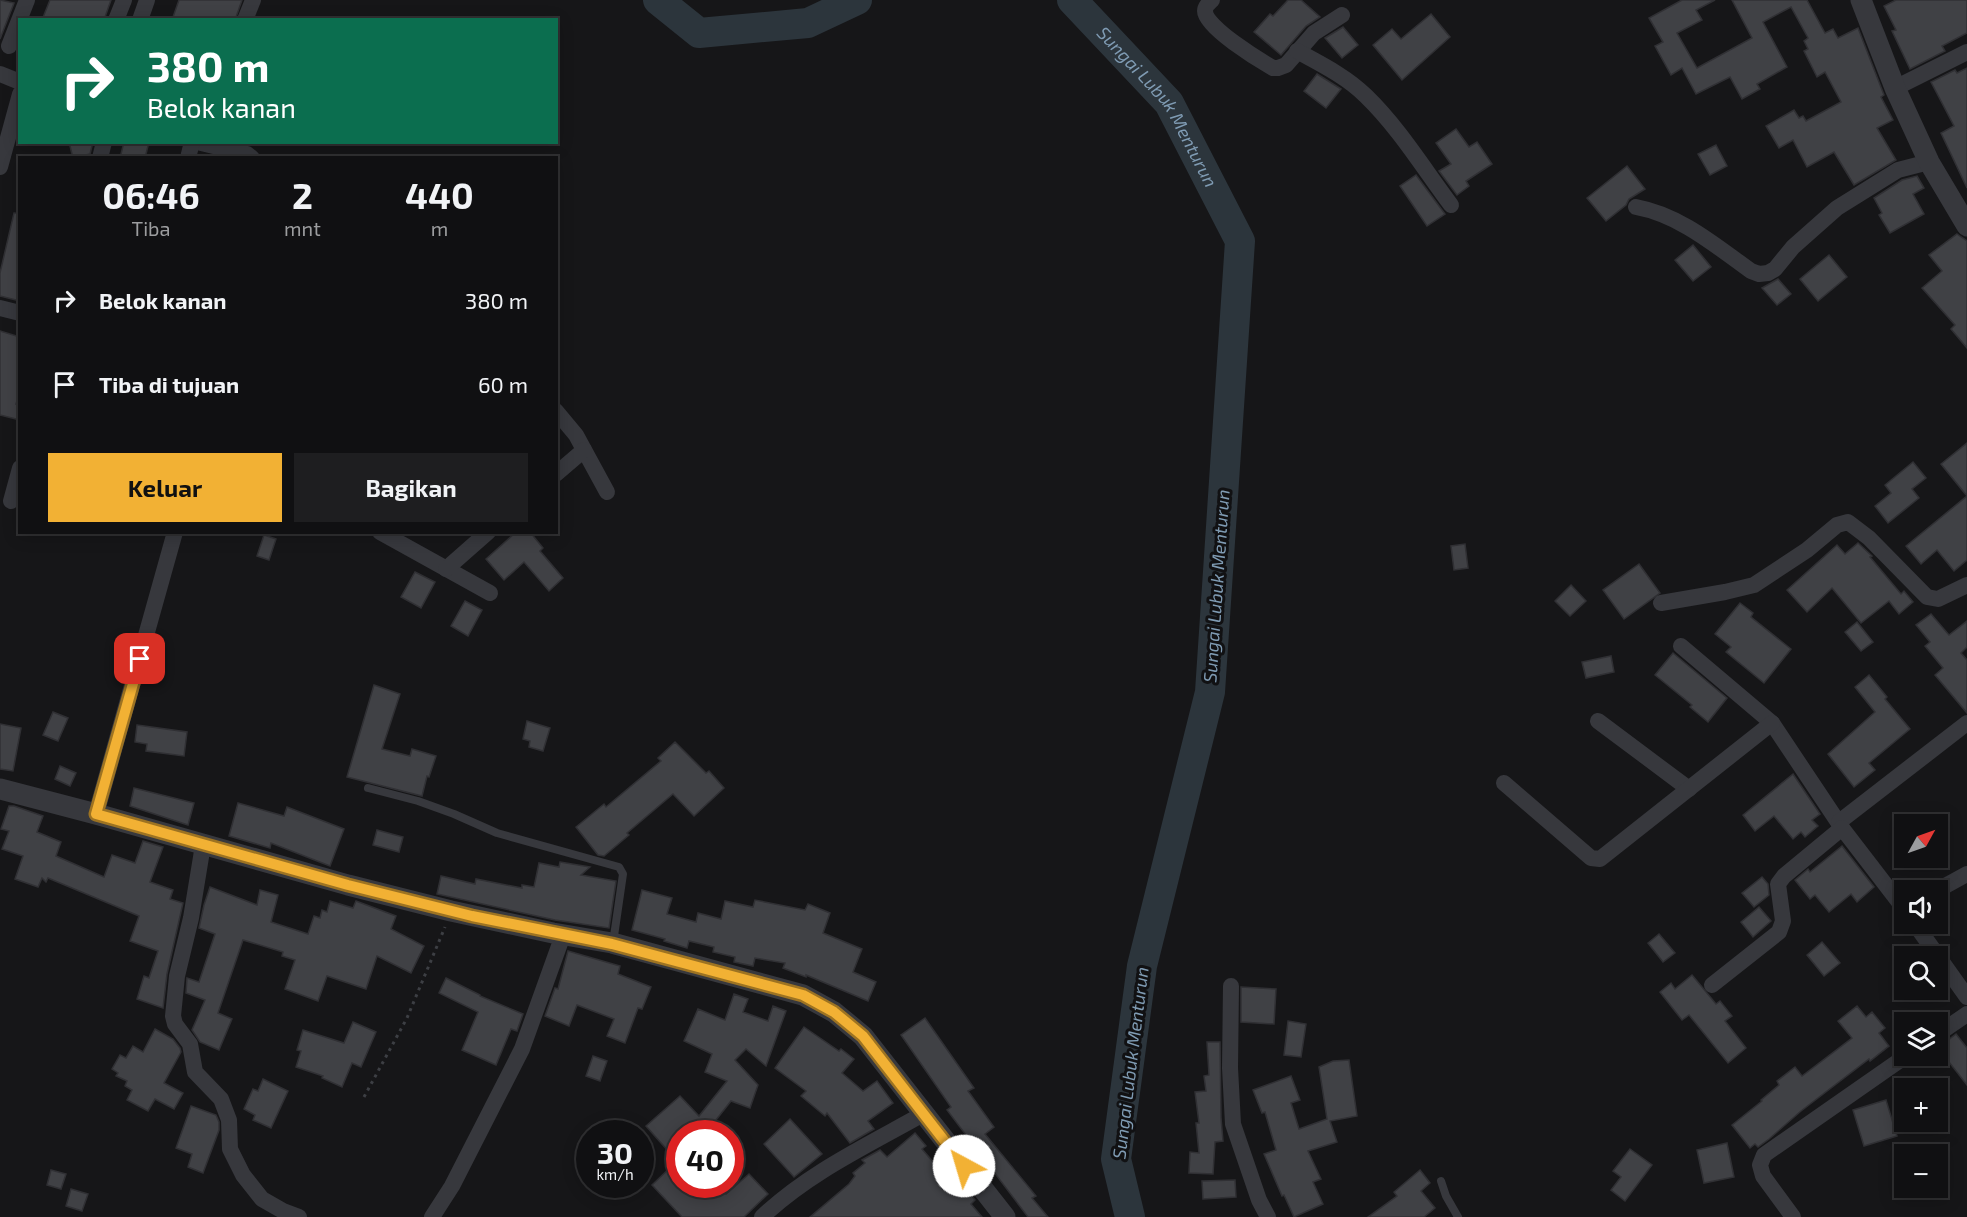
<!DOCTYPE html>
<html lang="id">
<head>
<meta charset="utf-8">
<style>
  body { margin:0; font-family:"Exo 2",sans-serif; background:#1e1e20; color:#f1f3f6; height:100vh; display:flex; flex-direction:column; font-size:22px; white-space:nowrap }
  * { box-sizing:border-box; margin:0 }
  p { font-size:20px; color:#9c9d9f }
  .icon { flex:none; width:33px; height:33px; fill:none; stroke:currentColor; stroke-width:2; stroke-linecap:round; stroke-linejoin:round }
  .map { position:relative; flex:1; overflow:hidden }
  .side { position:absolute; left:18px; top:156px; width:540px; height:378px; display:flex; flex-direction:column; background:#101012; border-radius:0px; box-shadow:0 3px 15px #0003,0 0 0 2px #303032 }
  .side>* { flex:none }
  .guide { position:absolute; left:18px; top:18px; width:540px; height:126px; border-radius:0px; box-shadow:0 3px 15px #0003,0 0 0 2px #303032; background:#0b6e4f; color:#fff; overflow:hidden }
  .needle { width:39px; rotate:50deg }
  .controls { position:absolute; left:1894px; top:814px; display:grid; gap:12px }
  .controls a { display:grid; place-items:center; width:54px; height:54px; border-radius:0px; background:#101012; box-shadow:0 3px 15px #0003,0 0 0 2px #303032; font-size:30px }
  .speed { position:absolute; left:576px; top:1120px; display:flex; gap:12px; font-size:30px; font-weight:700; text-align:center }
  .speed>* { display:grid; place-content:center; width:78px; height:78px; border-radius:50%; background:#101012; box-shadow:0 3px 15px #0003,0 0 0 2px #303032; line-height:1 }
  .speed small { font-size:15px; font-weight:400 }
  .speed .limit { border:9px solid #d22; background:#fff; color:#111 }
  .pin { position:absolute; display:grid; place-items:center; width:51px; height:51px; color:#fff; margin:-26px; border-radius:12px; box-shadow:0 3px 9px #0006 }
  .me { position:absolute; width:66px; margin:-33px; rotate:321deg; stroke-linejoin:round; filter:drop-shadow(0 0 4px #0008) }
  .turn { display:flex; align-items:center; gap:21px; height:126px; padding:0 30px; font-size:27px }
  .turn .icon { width:78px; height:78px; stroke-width:2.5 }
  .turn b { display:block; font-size:42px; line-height:51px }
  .eta { display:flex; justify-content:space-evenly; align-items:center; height:102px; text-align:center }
  .eta b { font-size:36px; font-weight:700; line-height:42px }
  .action { display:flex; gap:12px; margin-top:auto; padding:12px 30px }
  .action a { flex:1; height:69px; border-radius:0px; background:#f2b134; color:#111; font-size:24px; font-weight:700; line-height:69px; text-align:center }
  .action a+a { background:#1e1e20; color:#f1f3f6 }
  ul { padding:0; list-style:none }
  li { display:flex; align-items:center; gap:18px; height:84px; padding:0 30px }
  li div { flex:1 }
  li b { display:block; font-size:22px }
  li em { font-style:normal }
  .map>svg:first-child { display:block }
</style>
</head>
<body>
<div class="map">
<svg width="1967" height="1217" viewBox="0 0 1967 1217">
  <rect width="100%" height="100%" fill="#161618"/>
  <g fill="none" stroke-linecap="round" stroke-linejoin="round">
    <g stroke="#2c353c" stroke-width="30">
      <path d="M658 0 699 33 808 23 857 0"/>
      <path id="s1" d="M1072 0 1169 103 1240 241 1210 692 1142 966 1116 1159 1130 1217"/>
    </g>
  </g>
  <g fill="#404145" stroke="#303034" stroke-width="1.5">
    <path d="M0 0 14 3 0 39Z"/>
    <path d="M50 0H111L104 20H42Z"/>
    <path d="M179 0H242L235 20H172Z"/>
    <path d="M1288 0H1301L1320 17 1306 26 1281 55 1254 32 1270 14 1273 16Z"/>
    <path d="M1682 0H1715L1696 10 1702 20 1677 33 1697 68 1752 38 1732 0H1807L1825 33 1833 29 1838 38 1858 28 1884 95 1881 97 1893 120 1877 128 1896 160 1854 185 1834 152 1807 167 1793 140 1779 148 1766 126 1794 110 1799 118 1803 116 1806 121 1841 102 1825 72 1817 77 1804 51 1808 49 1804 41 1808 38 1791 7 1763 22 1787 67 1757 84 1760 89 1742 99 1730 77 1696 94 1682 68 1671 75 1655 46 1663 42 1649 18Z"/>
    <path d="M1896 0H1967V33L1942 46 1945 51 1910 69 1892 31 1896 30 1884 6Z"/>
    <path d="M1431 14 1450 37 1402 80 1373 45 1392 29 1401 39Z"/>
    <path d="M1343 27 1358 45 1342 58 1325 38Z"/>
    <path d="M1967 68V188L1941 133 1954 126 1931 82 1955 70 1957 73Z"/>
    <path d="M1317 74 1341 89 1326 108 1304 91Z"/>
    <path d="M1456 129 1469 147 1477 142 1492 164 1466 181 1469 186 1457 195 1439 171 1451 164 1436 143Z"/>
    <path d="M69 142H93L90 154 73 158Z"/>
    <path d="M124 142H149L145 158H120Z"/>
    <path d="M1716 145 1727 166 1710 175 1698 154Z"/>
    <path d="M1627 166 1645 189 1629 199 1626 205 1606 221 1587 198Z"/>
    <path d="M1416 175 1445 214 1427 226 1400 186Z"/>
    <path d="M1917 176 1924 188 1913 194 1924 214 1890 233 1879 215 1882 213 1874 198 1902 180Z"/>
    <path d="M14 213 20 214V301L0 296V273Z"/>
    <path d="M1957 234 1967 241V348L1951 329 1955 325 1922 288 1942 271 1929 255Z"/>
    <path d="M1693 245 1711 267 1693 281 1675 260Z"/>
    <path d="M1829 255 1847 277 1818 301 1800 279Z"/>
    <path d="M1778 279 1791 294 1777 305 1762 288Z"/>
    <path d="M0 331 20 337V392L16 404H20V420L0 415Z"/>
    <path d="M1967 443V496L1941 464Z"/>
    <path d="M1913 462 1926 478 1912 489 1919 498 1888 523 1875 506 1891 493 1885 485Z"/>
    <path d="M1967 496V560L1954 571 1937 550 1921 564 1906 546Z"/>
    <path d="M516 532H530L543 548 540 551 563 578 549 591 524 562 504 580 486 559Z"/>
    <path d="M264 535 276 539 269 560 257 556Z"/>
    <path d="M1858 543 1872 556 1870 557 1901 594 1904 591 1913 602 1899 614 1889 601 1861 623 1832 588 1807 612 1787 590 1837 545 1845 554Z"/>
    <path d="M1465 544 1468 568 1454 570 1451 546Z"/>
    <path d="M1639 564 1660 593 1624 619 1603 590Z"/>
    <path d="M415 572 435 582 421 608 401 597Z"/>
    <path d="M1571 585 1586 601 1570 616 1555 601Z"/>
    <path d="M465 601 482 610 468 636 451 626Z"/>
    <path d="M1740 603 1753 613 1751 617 1791 649 1764 683 1726 652 1731 647 1715 634Z"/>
    <path d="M1931 614 1949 635 1967 621V647L1961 653 1967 660V713L1935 675 1943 668 1925 646 1930 642 1916 625Z"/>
    <path d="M1857 622 1873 642 1861 651 1845 632Z"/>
    <path d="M1673 653 1727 698 1708 722 1690 707 1692 705 1655 675Z"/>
    <path d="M1611 656 1614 672 1586 678 1582 662Z"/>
    <path d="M1869 675 1887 697 1885 699 1910 729 1869 763 1875 770 1854 787 1828 754 1875 712 1855 687Z"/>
    <path d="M374 685 400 694 382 749 410 756 412 749 436 756 429 777 427 776 422 796 347 777Z"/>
    <path d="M53 712 68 718 58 741 43 735Z"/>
    <path d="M527 721 550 728 543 751 529 747 530 741 523 739Z"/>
    <path d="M0 724 21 728 13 771 0 769Z"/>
    <path d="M137 725 187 732 184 756 146 751 147 744 135 742Z"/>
    <path d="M675 742 706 773 709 771 724 788 694 816 673 794 627 833 629 835 604 856 598 855 576 827 604 804 606 807 661 761 658 758Z"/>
    <path d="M60 766 76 773 70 786 55 779Z"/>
    <path d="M1793 774 1820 814 1812 820 1818 826 1805 837 1801 832 1793 839 1774 816 1755 831 1743 815Z"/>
    <path d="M134 788 194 803 188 825 130 806Z"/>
    <path d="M238 803 284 816 287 807 344 829 330 866 271 843 270 848 229 836Z"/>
    <path d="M9 806H14L43 816 37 832 61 842 56 856 104 877 112 855 135 863 143 841 163 847 150 882 173 890 170 899 183 903 167 974 163 1008 137 999 144 976 149 978 158 951 130 941 139 916 48 878 46 882 42 878 38 887 15 879 23 856 2 849 9 831 1 829Z"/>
    <path d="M377 830 403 837 399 852 373 845Z"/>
    <path d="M1842 846 1874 887 1857 902 1851 894 1829 912 1815 895 1810 899 1795 880 1808 869 1810 872Z"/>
    <path d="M560 862 590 867 581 875 616 881 609 928 555 920 437 894 441 876 475 884 476 879 522 888V885L534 887 539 863 559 867Z"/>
    <path d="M1762 877 1768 884 1769 895 1754 907 1742 893Z"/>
    <path d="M210 887 257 905 260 890 278 895 271 922 308 934 314 916 320 918 322 910 327 912 330 901 353 908 356 901 396 916 391 929 424 946 411 973 377 956 366 989 327 976 318 1001 285 989 295 960 282 956 283 952 243 940 218 1013 232 1019 219 1050 200 1042 192 1030 205 1000 186 993 187 978 199 982 215 934 199 928 204 905Z"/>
    <path d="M642 890 672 898 667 914 696 922 698 913 721 919 725 901 753 907 755 900 805 910 808 904 830 913 823 933 862 949 853 972 876 982 868 1001 806 975V977L783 968 785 963 755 958 753 966 734 962 735 957 713 952 714 947 689 941 687 948 664 941 665 939 632 930Z"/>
    <path d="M1759 907 1771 921 1753 937 1741 922Z"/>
    <path d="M1659 934 1675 953 1663 962 1648 943Z"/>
    <path d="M1822 942 1840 963 1824 976 1807 955Z"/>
    <path d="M568 951 620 966 618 974 651 987 642 1009 638 1008 625 1043 607 1036 614 1019 577 1005 569 1026 545 1016 555 988 558 989Z"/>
    <path d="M1692 975 1716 1004 1720 1001 1732 1016 1725 1021 1746 1048 1728 1063 1689 1015 1682 1020 1660 992 1671 983 1675 989Z"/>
    <path d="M446 978 480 995V996L523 1014 517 1031 511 1029 496 1065 462 1050 478 1012 439 993Z"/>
    <path d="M1241 987 1276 989 1274 1024 1241 1022Z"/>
    <path d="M734 994 748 999 743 1012 768 1021 773 1006 786 1011 766 1066 746 1049 735 1060 758 1085 750 1108 731 1101 705 1134H680V1185H718L726 1194 749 1174 768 1194 744 1217H682L652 1185 677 1161 646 1126 680 1096 699 1116 727 1081 705 1072 712 1054 684 1041 698 1009 725 1020Z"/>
    <path d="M1857 1006 1866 1017 1872 1012 1885 1028 1879 1033 1889 1046 1870 1061 1869 1059 1801 1111 1769 1139 1758 1147 1755 1144 1750 1148 1732 1125 1762 1101 1761 1100 1779 1085 1777 1081 1795 1067 1802 1076 1852 1038 1838 1021Z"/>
    <path d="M925 1018 974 1088 968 1091 994 1127 985 1134 1036 1196 1032 1198 1048 1217H1028L947 1110 951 1107 901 1035Z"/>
    <path d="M1288 1021 1306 1024 1301 1057 1284 1055Z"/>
    <path d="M353 1022 376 1032 361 1067 352 1063 342 1087 322 1078 323 1076 296 1067 301 1051 297 1050 303 1030 344 1043Z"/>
    <path d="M804 1027 839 1051 841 1049 854 1059 842 1073 863 1091 877 1081 893 1103 868 1121 874 1129 850 1143 827 1113 825 1116 801 1096 806 1091 775 1068Z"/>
    <path d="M155 1029 173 1039 180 1048 181 1052 164 1083 183 1093 174 1109 155 1099 148 1111 127 1100 132 1090 125 1086 127 1081 116 1076 118 1073 112 1069 120 1055 126 1058 133 1046 143 1052Z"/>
    <path d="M1956 1034 1967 1048V1085L1938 1048Z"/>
    <path d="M1207 1042H1220L1221 1118 1223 1141 1215 1142 1213 1174 1189 1173 1190 1152 1199 1153 1196 1123H1199L1195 1092 1206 1091 1204 1076 1209 1075Z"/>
    <path d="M593 1056 607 1061 600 1081 586 1076Z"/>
    <path d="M1349 1060 1357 1116 1330 1121 1337 1142 1308 1151 1321 1179 1313 1182 1323 1204 1294 1217 1284 1195 1282 1196 1264 1154 1276 1150 1265 1112 1262 1113 1253 1090 1291 1076 1300 1100 1291 1103 1299 1129 1327 1119 1319 1067 1333 1061Z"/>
    <path d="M263 1079 288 1091 271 1128 253 1120 255 1115 244 1109 253 1089 258 1091Z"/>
    <path d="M1886 1100 1897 1136 1864 1146 1853 1110Z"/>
    <path d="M191 1106 216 1115 219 1122V1130L203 1173 188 1167 192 1154 176 1148Z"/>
    <path d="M790 1119 822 1154 794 1177 764 1144Z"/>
    <path d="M915 1133 926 1146 922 1149 961 1194 966 1189 975 1200 971 1204 982 1217H810L849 1184 855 1176 853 1173 865 1163 862 1160 880 1150 887 1157Z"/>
    <path d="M1727 1143 1734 1177 1704 1183 1697 1150Z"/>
    <path d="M1630 1149 1652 1165 1625 1201 1611 1190 1621 1177 1613 1171Z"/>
    <path d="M51 1170 66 1174 61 1189 47 1185Z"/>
    <path d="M1420 1170 1430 1183 1421 1191 1435 1208 1424 1217H1368L1397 1196 1394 1192Z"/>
    <path d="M1235 1180 1236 1197 1203 1199 1202 1181Z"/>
    <path d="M71 1189 88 1194 82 1211 66 1206Z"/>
  </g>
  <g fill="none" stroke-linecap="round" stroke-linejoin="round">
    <path stroke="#3d3f44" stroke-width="3" stroke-dasharray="3 4.5" stroke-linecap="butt" d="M364 1097 407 1018 445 927"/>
    <g stroke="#37383d" stroke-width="8">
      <path d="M368 788 418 801 454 814 497 833 619 867 623 874 613 943"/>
      <path d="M1441 1181 1446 1196 1458 1217"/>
    </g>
    <g stroke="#37383d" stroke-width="16">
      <path d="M1212 0C1209 3 1205 6 1205 11 1205 27 1259 60 1273 68H1278L1286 65 1314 33 1342 15"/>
      <path d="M116 20 124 0"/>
      <path d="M140 20 147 0"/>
      <path d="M245 20 253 0"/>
      <path d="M9 46 27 0"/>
      <path d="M1297 51C1321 64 1347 77 1366 96 1399 128 1424 169 1451 205"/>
      <path d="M0 74 20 82"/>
      <path d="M1895 88 1967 52"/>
      <path d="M197 142 247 154 252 158"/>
      <path d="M100 158 104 142"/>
      <path d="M188 158 192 142"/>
      <path d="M0 167 20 94"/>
      <path d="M1636 207C1680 215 1716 246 1751 271L1759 274 1768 273 1775 269 1793 247 1837 208 1898 170 1929 162"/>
      <path d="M0 308 20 313"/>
      <path d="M556 411 576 435 607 492"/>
      <path d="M556 474 584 450"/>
      <path d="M11 501 20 468"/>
      <path d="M380 532 490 593"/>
      <path d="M446 569 488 532"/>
      <path d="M1661 603 1725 592 1754 585 1807 550 1837 525 1848 522 1869 538 1927 597 1938 599 1967 585"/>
      <path d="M1681 646 1772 723 1842 828"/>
      <path d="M1598 721 1689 789"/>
      <path d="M1504 783 1591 858 1600 859 1772 723"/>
      <path d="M96 814 175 532"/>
      <path d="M1839 822 1967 723"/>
      <path d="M203 845 191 918 177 976 173 1016 175 1024 190 1044 195 1072 221 1099 229 1120 230 1149 243 1175 262 1199 283 1211 299 1217"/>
      <path d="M1936 891 1967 874"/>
      <path d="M1915 924 1967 997"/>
      <path d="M1712 985 1779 932 1783 921 1778 884 1784 876 1842 828 1905 910"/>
      <path d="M1231 986 1230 1068 1233 1124 1259 1200 1268 1217"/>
      <path d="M1938 1034 1967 1014"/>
      <path d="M432 1217 452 1186 522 1049 563 935"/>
      <path d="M762 1217C808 1173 868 1145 923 1114"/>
      <path d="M1793 1217 1763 1176 1760 1165 1764 1155 1906 1056"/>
    </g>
    <g stroke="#37383d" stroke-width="21">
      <path d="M1861 0 1895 88 1929 162 1967 226"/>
      <path d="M0 789 96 814 348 885 451 911 553 933 612 943 803 995 834 1012 863 1036 1005 1217"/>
    </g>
  </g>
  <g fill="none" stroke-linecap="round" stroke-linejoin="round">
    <g stroke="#9d7322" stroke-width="15">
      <path id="route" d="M140 659 96 814 348 885 472 916 612 944 803 995 834 1012 863 1036 964 1166"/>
    </g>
    <use href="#route" stroke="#f2b134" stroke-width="10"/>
  </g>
  <g text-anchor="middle" stroke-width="6" stroke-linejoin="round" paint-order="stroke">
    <g font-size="18" font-style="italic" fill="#7f9bb3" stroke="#111113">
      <text dy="6" stroke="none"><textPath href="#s1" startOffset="138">Sungai Lubuk Menturun</textPath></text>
      <text transform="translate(1217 586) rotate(-86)" y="6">Sungai Lubuk Menturun</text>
      <text transform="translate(1131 1063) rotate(-83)" y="6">Sungai Lubuk Menturun</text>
    </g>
  </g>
</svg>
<div class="controls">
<a><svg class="needle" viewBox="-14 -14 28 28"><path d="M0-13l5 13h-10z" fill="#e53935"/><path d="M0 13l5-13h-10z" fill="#9c9d9f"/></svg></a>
<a><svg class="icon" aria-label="sound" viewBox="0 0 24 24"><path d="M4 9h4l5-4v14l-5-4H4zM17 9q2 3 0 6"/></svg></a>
<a><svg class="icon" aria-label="search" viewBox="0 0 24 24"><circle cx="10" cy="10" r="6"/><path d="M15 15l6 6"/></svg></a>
<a><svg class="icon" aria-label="layers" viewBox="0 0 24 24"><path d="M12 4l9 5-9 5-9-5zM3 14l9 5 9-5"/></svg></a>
<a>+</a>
<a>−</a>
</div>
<div class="speed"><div>30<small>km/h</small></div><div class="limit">40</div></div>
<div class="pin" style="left:140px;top:659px;background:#d93025"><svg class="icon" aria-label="arrive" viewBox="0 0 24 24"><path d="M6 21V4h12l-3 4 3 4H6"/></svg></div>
<svg class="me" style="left:964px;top:1166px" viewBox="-20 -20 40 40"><circle r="19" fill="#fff"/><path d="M0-13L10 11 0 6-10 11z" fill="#f2b134"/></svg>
<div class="guide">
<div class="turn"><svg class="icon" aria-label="right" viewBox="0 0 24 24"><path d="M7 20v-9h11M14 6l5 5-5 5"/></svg><div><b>380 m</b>Belok kanan</div></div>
</div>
<section class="side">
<div class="eta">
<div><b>06:46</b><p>Tiba</p></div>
<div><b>2</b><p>mnt</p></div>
<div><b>440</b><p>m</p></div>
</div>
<ul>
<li><svg class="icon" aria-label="right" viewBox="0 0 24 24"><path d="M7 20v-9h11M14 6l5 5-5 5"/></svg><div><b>Belok kanan</b></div><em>380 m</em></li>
<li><svg class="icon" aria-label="arrive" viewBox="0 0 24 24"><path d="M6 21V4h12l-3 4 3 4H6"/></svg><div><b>Tiba di tujuan</b></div><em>60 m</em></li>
</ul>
<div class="action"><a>Keluar</a><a>Bagikan</a></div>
</section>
</div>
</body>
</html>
